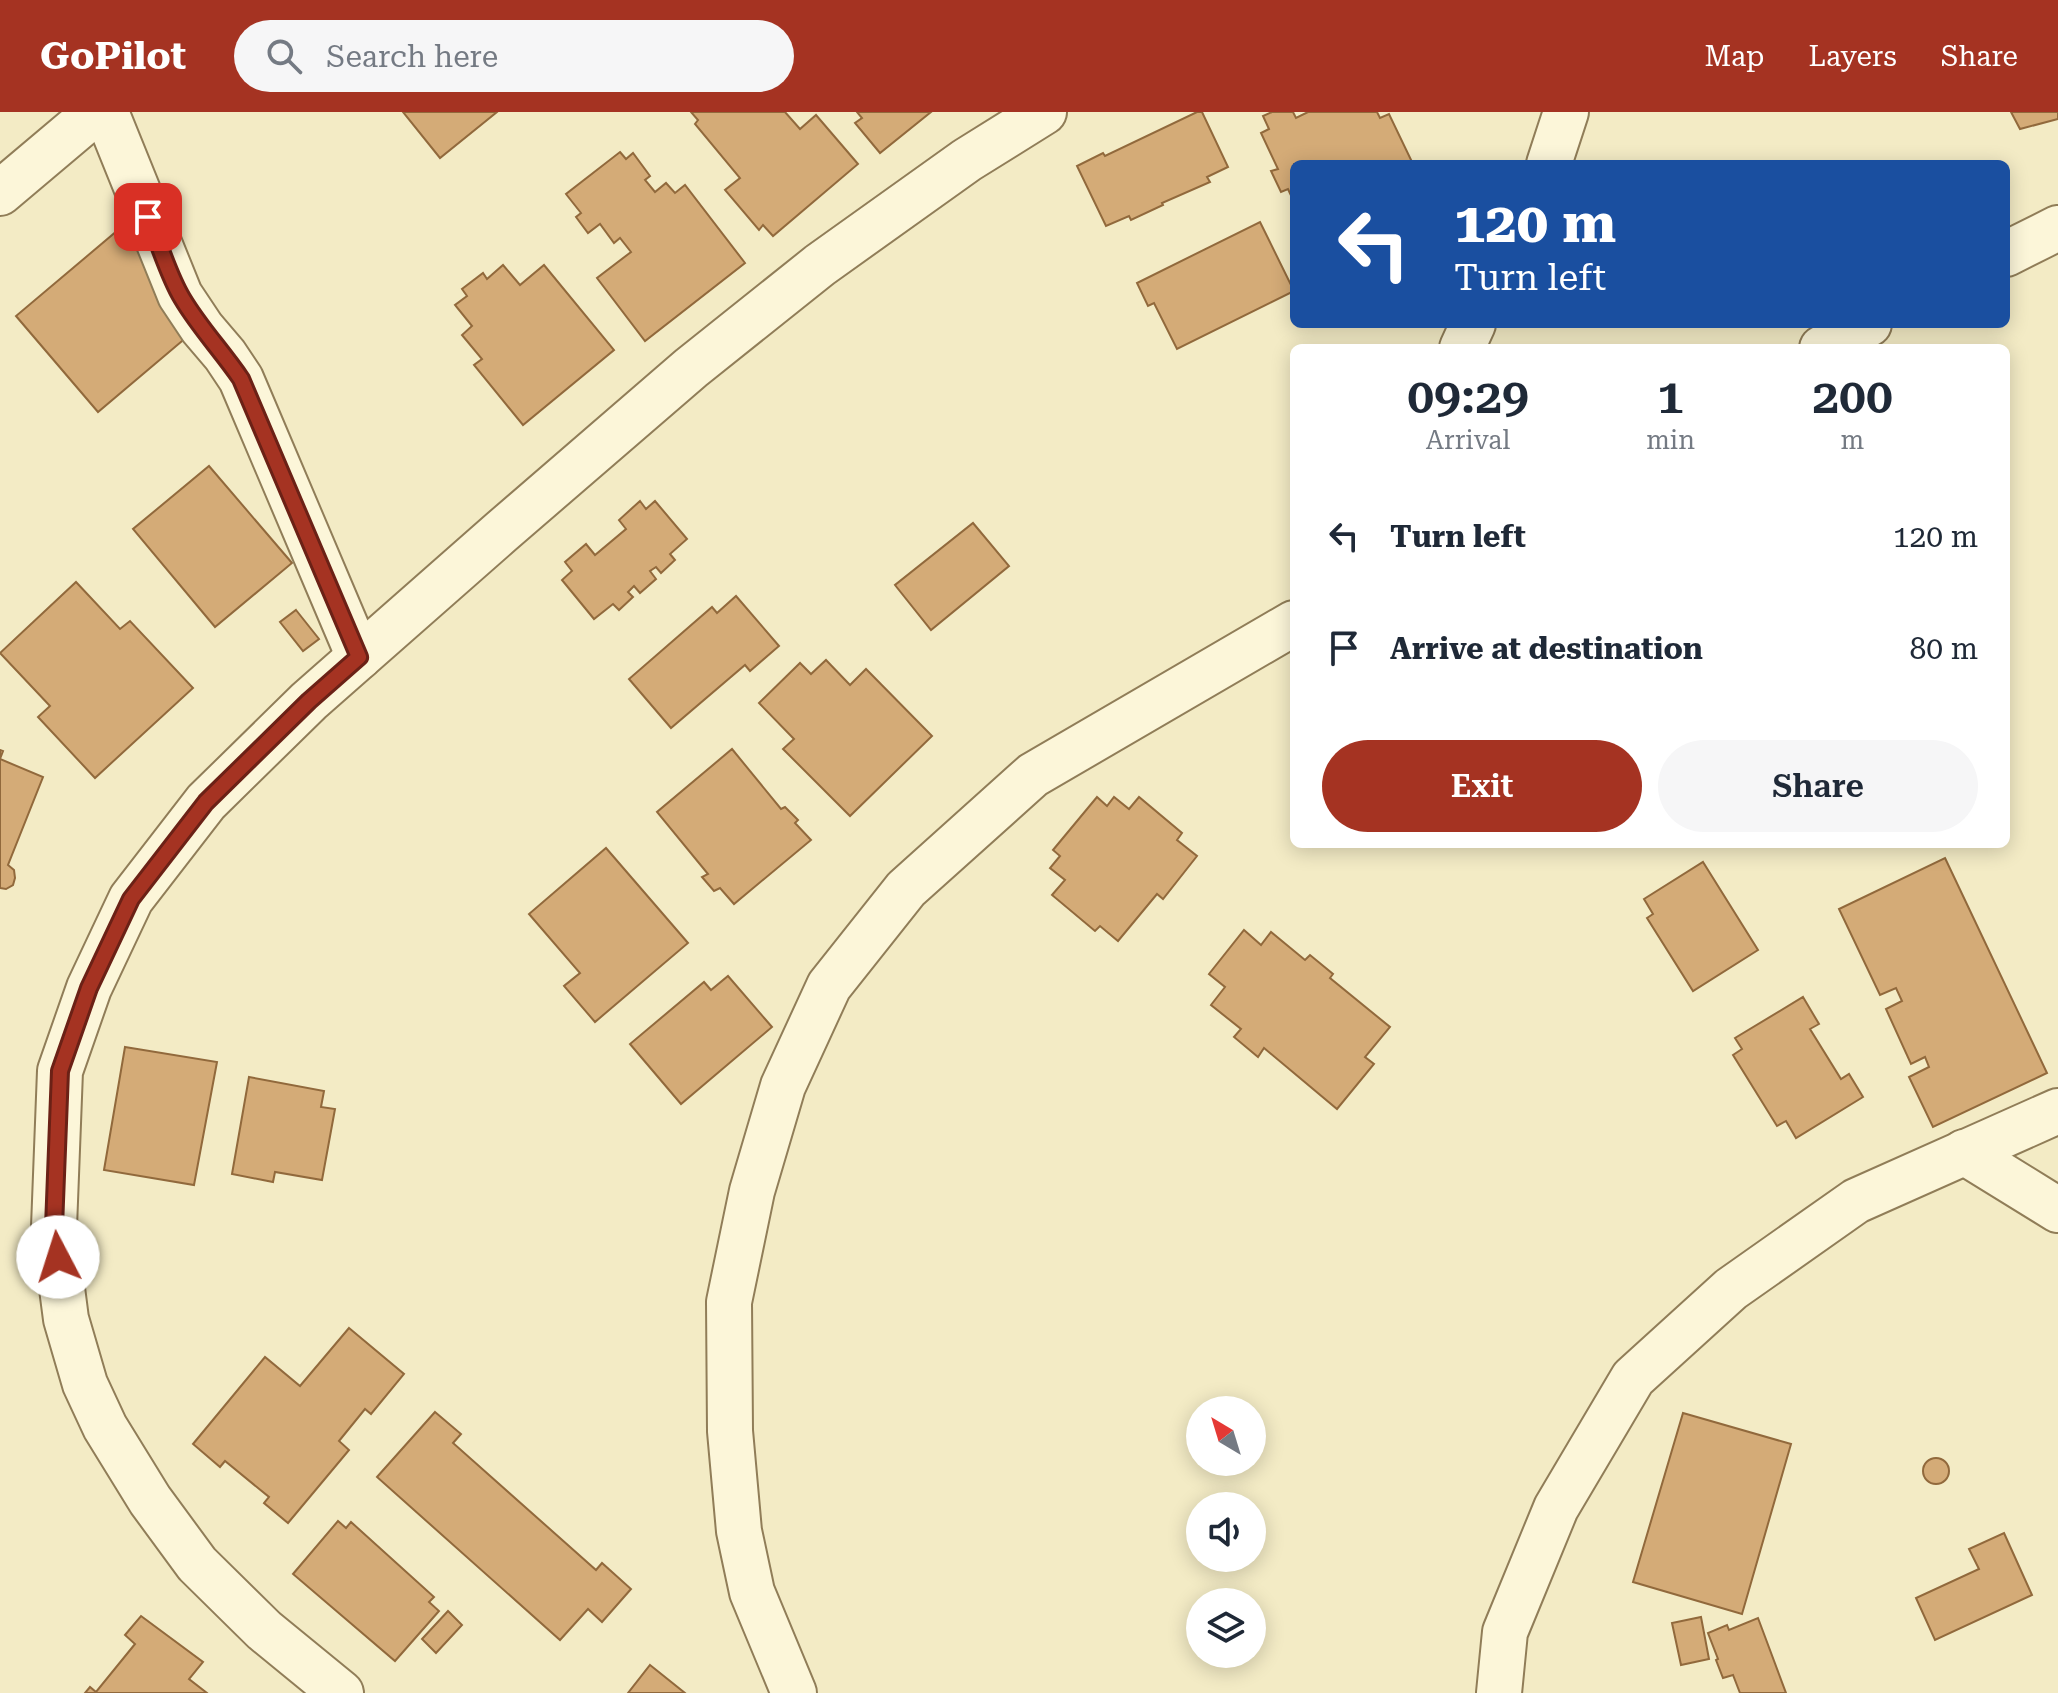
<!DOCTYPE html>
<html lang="en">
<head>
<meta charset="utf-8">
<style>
  body { margin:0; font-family:"Roboto Serif",serif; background:#f6f6f7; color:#1f2937; height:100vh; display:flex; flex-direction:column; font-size:30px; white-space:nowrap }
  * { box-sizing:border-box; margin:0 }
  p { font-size:26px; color:#747a83 }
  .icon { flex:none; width:44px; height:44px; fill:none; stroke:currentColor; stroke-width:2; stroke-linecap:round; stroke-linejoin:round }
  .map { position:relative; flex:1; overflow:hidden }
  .panel { position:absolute; left:1290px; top:232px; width:720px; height:504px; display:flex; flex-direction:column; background:#fff; border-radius:12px; box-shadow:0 4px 20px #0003 }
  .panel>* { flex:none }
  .top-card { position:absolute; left:1290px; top:48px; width:720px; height:168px; border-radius:12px; box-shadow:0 4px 20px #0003; background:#1a4fa0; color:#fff; overflow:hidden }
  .needle { width:52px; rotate:322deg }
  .controls { position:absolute; left:1186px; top:1284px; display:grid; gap:16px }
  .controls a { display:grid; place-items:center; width:80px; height:80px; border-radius:50%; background:#fff; box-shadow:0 4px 20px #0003; font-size:40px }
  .pin { position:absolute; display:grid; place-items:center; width:68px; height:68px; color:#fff; margin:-34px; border-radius:16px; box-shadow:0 4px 12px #0006 }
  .me { position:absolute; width:88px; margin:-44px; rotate:355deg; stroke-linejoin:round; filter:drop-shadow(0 0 6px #0008) }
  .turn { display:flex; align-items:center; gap:28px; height:168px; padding:0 32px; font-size:36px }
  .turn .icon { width:104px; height:104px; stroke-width:2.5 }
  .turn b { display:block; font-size:56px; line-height:68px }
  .eta { display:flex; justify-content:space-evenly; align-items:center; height:136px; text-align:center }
  .eta b { font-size:48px; font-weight:600; line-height:56px }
  .action { display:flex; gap:16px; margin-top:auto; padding:16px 32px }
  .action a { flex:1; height:92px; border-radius:48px; background:#a53322; color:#fff; font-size:32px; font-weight:600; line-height:92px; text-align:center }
  .action a+a { background:#f6f6f7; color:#1f2937 }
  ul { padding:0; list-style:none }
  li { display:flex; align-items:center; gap:24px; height:112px; padding:0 32px }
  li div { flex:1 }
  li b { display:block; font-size:30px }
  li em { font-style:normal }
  header { display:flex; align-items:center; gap:48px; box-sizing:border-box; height:112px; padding:0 40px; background:#a53322; color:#fff }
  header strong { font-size:38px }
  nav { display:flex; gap:44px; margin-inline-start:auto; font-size:28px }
  .search { width:560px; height:72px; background:#f6f6f7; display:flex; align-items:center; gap:20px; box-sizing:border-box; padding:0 28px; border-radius:44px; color:#747a83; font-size:30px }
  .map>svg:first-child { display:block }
</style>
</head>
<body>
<header>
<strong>GoPilot</strong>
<div class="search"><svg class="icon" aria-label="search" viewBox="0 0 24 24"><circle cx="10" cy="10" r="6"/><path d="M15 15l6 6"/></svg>Search here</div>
<nav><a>Map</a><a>Layers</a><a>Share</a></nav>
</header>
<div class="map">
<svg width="2058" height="1581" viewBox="0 0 2058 1581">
  <rect width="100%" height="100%" fill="#f3ebc5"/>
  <g fill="#d4ab77" stroke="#91693c" stroke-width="2">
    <path d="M403 0H497L440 46Z"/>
    <path d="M691 0H785L800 17 816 3 858 52 773 124 763 113 759 118 725 78 740 66 695 12 698 8Z"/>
    <path d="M857 0H931L880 41 855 11 862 6Z"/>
    <path d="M1197 0H1202L1228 55 1207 65 1210 70 1162 91 1163 93 1131 108 1129 104 1106 114 1077 54 1103 41 1105 44Z"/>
    <path d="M1272 0H1293L1296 6 1308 0H1377L1380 6 1389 2 1413 52H1294V90L1288 77 1281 80 1271 59 1278 57 1261 21 1269 17 1263 4Z"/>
    <path d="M2011 0H2058V7L2020 17Z"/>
    <path d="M620 40 626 47 633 41 650 64 645 68 655 80 666 71 675 81 685 73 745 151 645 229 597 166 631 140 620 126 614 131 600 112 588 121 576 105 581 101 566 82Z"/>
    <path d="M1260 110 1294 179 1177 237 1154 191 1148 194 1137 171Z"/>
    <path d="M124 113 157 151 188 224 98 300 16 204Z"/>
    <path d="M503 153 520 173 544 153 614 238 523 313 474 253 482 247 462 223 472 214 455 193 467 184 462 177 483 161 487 167Z"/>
    <path d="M209 354 292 451 215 515 133 417Z"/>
    <path d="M640 389 646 397 655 389 687 427 670 442 675 448 661 461 656 455 650 459 656 467 640 481 634 474 628 480 633 485 619 498 613 492 594 507 562 468 572 459 565 450 586 432 595 443 626 417 619 408Z"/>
    <path d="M973 411 1009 454 931 518 895 473Z"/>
    <path d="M76 470 120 517 130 509 193 576 95 666 38 605 50 594 0 541Z"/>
    <path d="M736 484 779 534 750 559 745 553 671 616 629 567 712 495 717 501Z"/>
    <path d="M296 498 319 527 303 539 280 510Z"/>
    <path d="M826 548 850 573 866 557 932 624 850 704 783 637 794 627 759 591 800 551 811 562Z"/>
    <path d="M732 637 781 697 785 695 798 708 795 711 811 728 734 792 720 776 714 779 702 765 708 762 657 700Z"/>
    <path d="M0 638 3 639 0 647 43 665 8 753 14 758 15 766 13 773 6 777 0 776Z"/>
    <path d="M1097 685 1107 694 1114 685 1129 697 1139 685 1182 721 1177 728 1197 744 1163 787 1157 782 1118 829 1100 814 1095 819 1052 783 1065 768 1050 756 1060 744 1053 738Z"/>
    <path d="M606 736 688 831 595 910 564 874 580 861 529 802Z"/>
    <path d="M1945 746 2047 961 1933 1015 1909 965 1929 955 1925 945 1911 952 1886 897 1902 889 1896 876 1880 883 1839 797Z"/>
    <path d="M1703 750 1758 838 1693 879 1647 806 1653 802 1644 787Z"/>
    <path d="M1244 818 1261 833 1271 820 1305 848 1310 843 1333 862 1330 866 1390 915 1365 945 1374 952 1337 997 1264 936 1258 945 1234 925 1241 917 1211 893 1225 875 1209 862Z"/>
    <path d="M728 864 772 915 681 992 630 932 704 870 711 878Z"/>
    <path d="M1803 885 1819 912 1810 917 1841 967 1849 962 1863 985 1796 1026 1786 1009 1777 1014 1733 943 1742 937 1735 926Z"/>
    <path d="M125 935 217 950 194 1073 104 1058Z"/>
    <path d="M249 965 324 979 321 995 335 997 322 1068 275 1060 273 1070 232 1062Z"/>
    <path d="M349 1216 404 1262 371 1302 365 1297 339 1329 349 1338 288 1411 264 1391 269 1385 225 1349 220 1355 193 1332 265 1245 300 1274Z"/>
    <path d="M435 1300 461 1322 453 1331 596 1458 602 1451 631 1477 602 1510 588 1497 560 1528 377 1365Z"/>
    <path d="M1683 1301 1791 1332 1742 1502 1633 1470Z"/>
    <circle cx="1936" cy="1359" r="13"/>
    <path d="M338 1409 346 1416 351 1410 434 1485 429 1490 439 1499 395 1549 293 1462Z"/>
    <path d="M2004 1421 2032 1483 1935 1528 1916 1486 1979 1457 1969 1437Z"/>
    <path d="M448 1499 462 1513 436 1541 422 1527Z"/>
    <path d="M141 1504 203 1550 189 1567 207 1581H85L90 1575 96 1580 135 1532 125 1523Z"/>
    <path d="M1701 1505 1709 1547 1681 1553 1672 1511Z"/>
    <path d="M1758 1506 1786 1581H1740L1733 1563 1723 1566 1716 1548 1718 1547 1708 1521 1727 1513 1729 1518Z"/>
    <path d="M650 1553 685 1581H628Z"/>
  </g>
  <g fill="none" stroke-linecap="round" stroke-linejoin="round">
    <g stroke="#907d58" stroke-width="48">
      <g id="minor">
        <path d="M106 0 180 183 202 216 225 243 241 267 359 545"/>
        <path d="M1549 52 1566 0"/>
        <path d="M0 81 96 0"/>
        <path d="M2006 142 2058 116"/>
        <path d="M1462 236 1473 212"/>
        <path d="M1822 236 1869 212"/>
        <path d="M1964 1040 2058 1098"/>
        <path d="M341 1581 264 1518 197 1452 150 1388 105 1315 85 1272 66 1207 54 1115 60 959 89 876 131 787 206 690 309 589 501 420 691 256 820 153 967 48 1044 0"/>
        <path d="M794 1581 752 1480 739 1419 730 1319 729 1190 752 1079 783 974 829 874 906 777 1033 663 1294 511"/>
        <path d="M1499 1581 1505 1520 1556 1396 1633 1266 1731 1177 1856 1089 2058 999"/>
      </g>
    </g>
    <use href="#minor" stroke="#fcf6d9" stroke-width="44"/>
  </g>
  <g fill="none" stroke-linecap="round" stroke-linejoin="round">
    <g stroke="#6b2116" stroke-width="20">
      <path id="route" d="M58 1145 54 1115 60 959 89 876 131 787 206 690 309 589 359 545 241 267C222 239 199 215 182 186 168 163 159 130 148 105"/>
    </g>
    <use href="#route" stroke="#a53322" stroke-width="14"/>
  </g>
</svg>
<div class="controls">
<a><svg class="needle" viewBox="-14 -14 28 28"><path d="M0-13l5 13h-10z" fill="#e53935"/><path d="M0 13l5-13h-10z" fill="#747a83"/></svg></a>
<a><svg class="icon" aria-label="sound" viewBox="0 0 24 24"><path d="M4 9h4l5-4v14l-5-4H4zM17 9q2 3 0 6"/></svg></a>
<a><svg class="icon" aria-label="layers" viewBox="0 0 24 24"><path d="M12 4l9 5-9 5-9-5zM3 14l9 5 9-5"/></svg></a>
</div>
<div class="pin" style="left:148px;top:105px;background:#d93025"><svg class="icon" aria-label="arrive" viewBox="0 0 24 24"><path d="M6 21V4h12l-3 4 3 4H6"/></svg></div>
<svg class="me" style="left:58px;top:1145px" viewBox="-20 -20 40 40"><circle r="19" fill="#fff"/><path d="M0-13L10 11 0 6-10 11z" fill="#a53322"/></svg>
<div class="top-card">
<div class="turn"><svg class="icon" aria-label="left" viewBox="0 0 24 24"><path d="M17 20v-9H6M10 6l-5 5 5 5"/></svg><div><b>120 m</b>Turn left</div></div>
</div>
<section class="panel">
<div class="eta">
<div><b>09:29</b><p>Arrival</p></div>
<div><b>1</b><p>min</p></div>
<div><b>200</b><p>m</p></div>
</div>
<ul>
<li><svg class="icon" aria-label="left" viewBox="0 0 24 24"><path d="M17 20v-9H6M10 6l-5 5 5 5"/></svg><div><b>Turn left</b></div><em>120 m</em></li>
<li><svg class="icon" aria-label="arrive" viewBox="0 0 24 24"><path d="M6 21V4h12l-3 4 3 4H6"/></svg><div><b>Arrive at destination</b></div><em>80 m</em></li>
</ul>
<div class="action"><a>Exit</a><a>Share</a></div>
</section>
</div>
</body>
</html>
